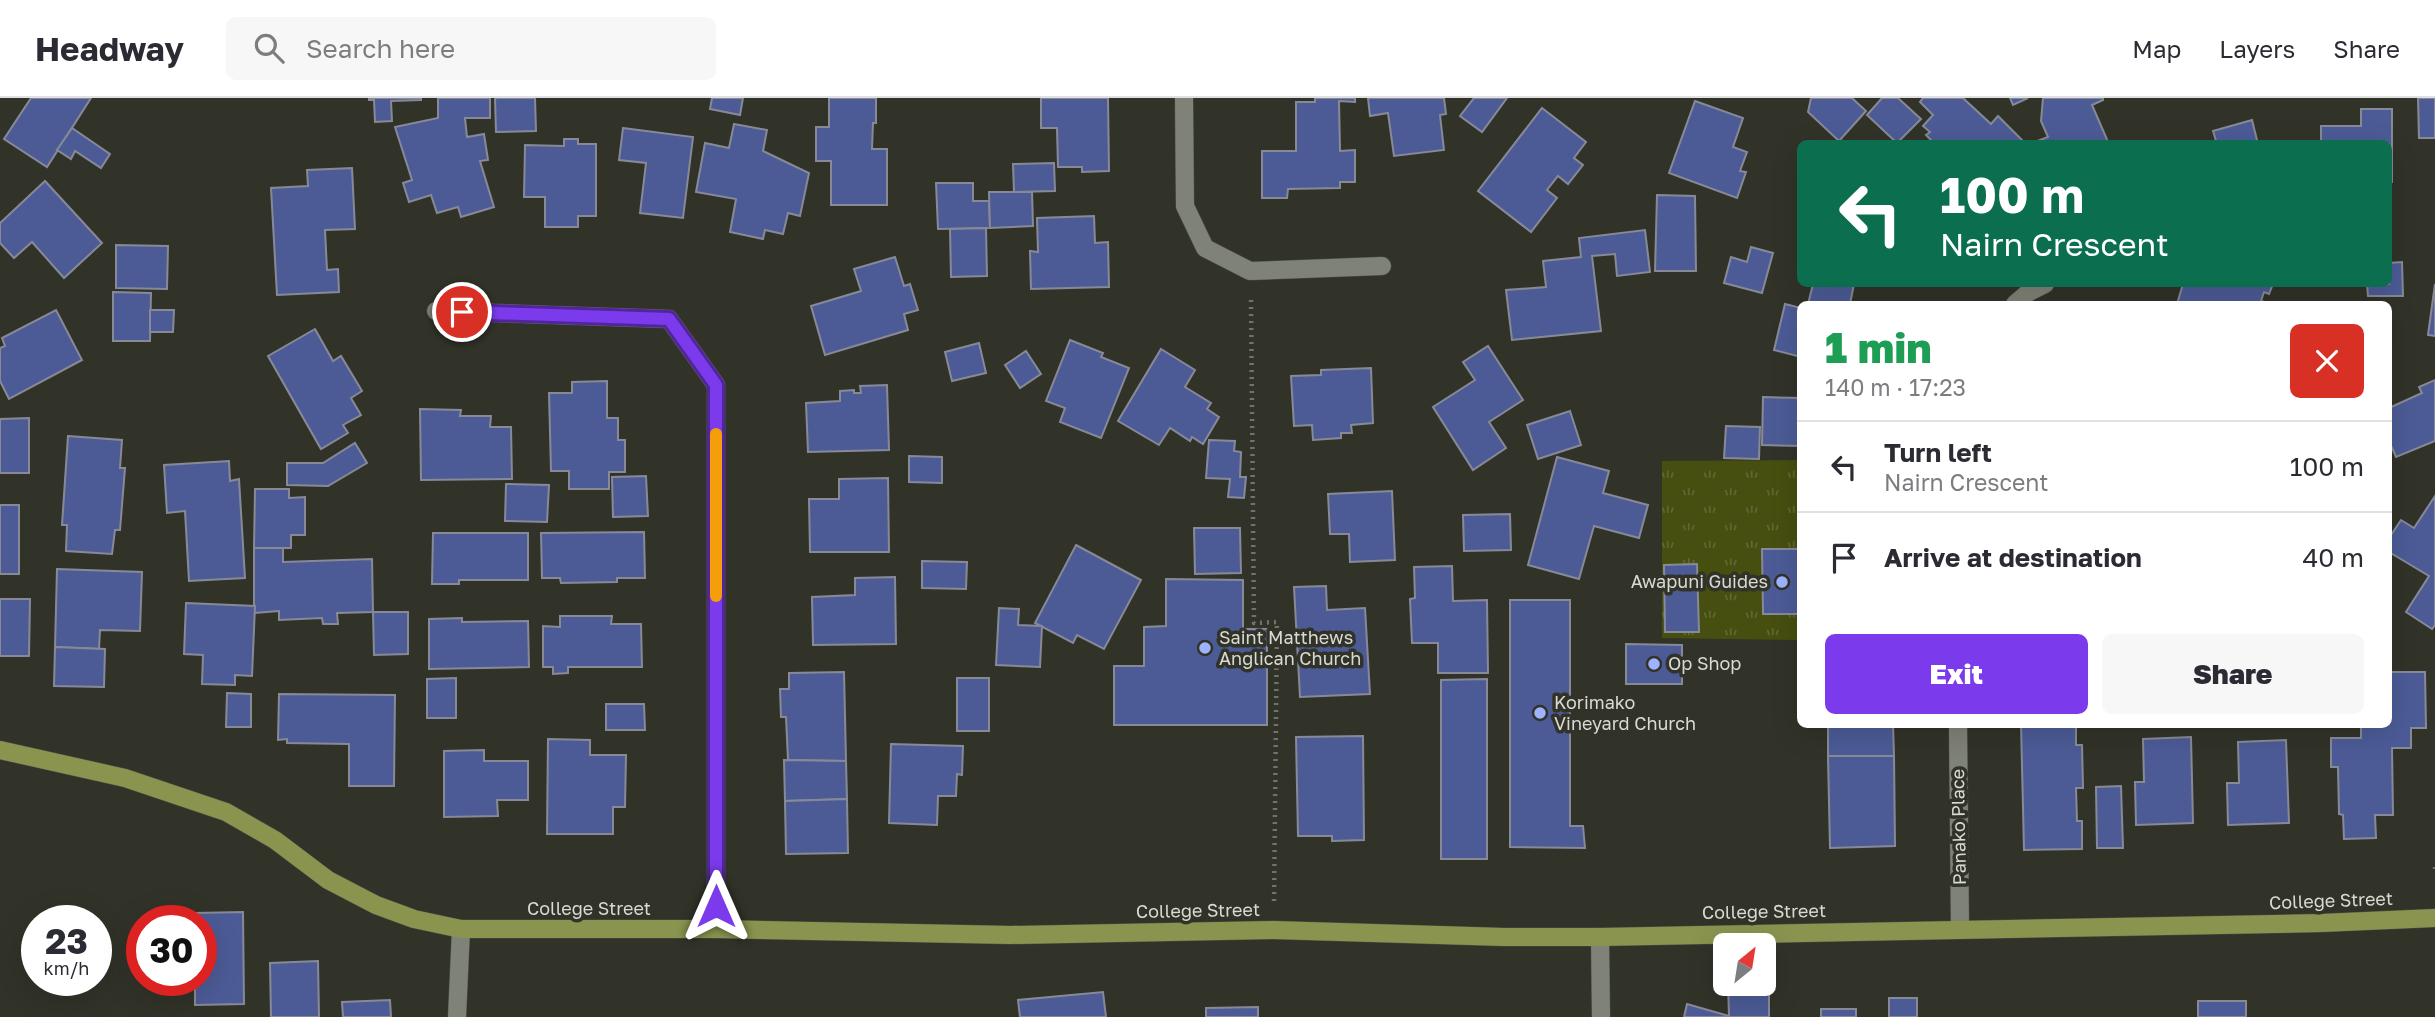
<!DOCTYPE html>
<html lang="en">
<head>
<meta charset="utf-8">
<style>
  body { margin:0; font-family:"Golos Text",sans-serif; background:#f7f7f7; color:#2b2b33; height:100vh; display:flex; flex-direction:column; font-size:26px; white-space:nowrap }
  * { box-sizing:border-box; margin:0 }
  p { font-size:23px; color:#7c7c81 }
  .icon { flex:none; width:38px; height:38px; fill:none; stroke:currentColor; stroke-width:2; stroke-linecap:round; stroke-linejoin:round }
  .map { position:relative; flex:1; overflow:hidden }
  .side { position:absolute; left:1797px; top:203px; width:595px; height:427px; display:flex; flex-direction:column; background:#fff; border-radius:10px; box-shadow:0 7px 28px #0002 }
  .side>* { flex:none }
  .hud { position:absolute; left:1797px; top:42px; width:595px; height:147px; border-radius:10px; box-shadow:0 7px 28px #0002; background:#0b6e4f; color:#fff; overflow:hidden }
  .needle { width:46px; rotate:30deg }
  .tools { position:absolute; left:1713px; top:835px; display:grid; gap:14px }
  .tools a { display:grid; place-items:center; width:63px; height:63px; border-radius:10px; background:#fff; box-shadow:0 7px 28px #0002; font-size:35px }
  .speed { position:absolute; left:21px; top:807px; display:flex; gap:14px; font-size:35px; font-weight:700; text-align:center }
  .speed>* { display:grid; place-content:center; width:91px; height:91px; border-radius:50%; background:#fff; box-shadow:0 7px 28px #0002; line-height:1 }
  .speed small { font-size:18px; font-weight:400 }
  .speed .limit { border:10px solid #d22; background:#fff; color:#111 }
  .pin { position:absolute; display:grid; place-items:center; width:60px; height:60px; color:#fff; margin:-30px; border:4px solid #fff; border-radius:50%; box-shadow:0 2px 7px #0007 }
  .me { position:absolute; width:77px; margin:-38px; rotate:0deg; stroke-linejoin:round; filter:drop-shadow(0 0 5px #0008) }
  .turn { display:flex; align-items:center; gap:24px; height:147px; padding:0 28px; font-size:32px }
  .turn .icon { width:91px; height:91px; stroke-width:2.5 }
  .turn b { display:block; font-size:49px; line-height:60px }
  .round { display:grid; place-items:center; flex:none; width:74px; height:74px; border-radius:10px; background:#f7f7f7 }
  .head { display:flex; align-items:center; justify-content:space-between; height:119px; padding:0 28px }
  h1 { font-size:42px; font-weight:800; line-height:52px; color:#1e9e55 }
  .cta { display:flex; gap:14px; margin-top:auto; padding:14px 28px }
  .cta a { flex:1; height:80px; border-radius:10px; background:#7c3aed; color:#fff; font-size:28px; font-weight:800; line-height:80px; text-align:center }
  .cta a+a { background:#f7f7f7; color:#2b2b33 }
  ul { padding:0; list-style:none }
  li { display:flex; align-items:center; gap:21px; height:91px; padding:0 28px; border-top:2px solid #e1e1e2 }
  li div { flex:1 }
  li b { display:block; font-size:26px }
  li em { font-style:normal }
  header { display:flex; align-items:center; gap:42px; box-sizing:border-box; height:98px; padding:0 35px; background:#fff; border-bottom:2px solid #e1e1e2 }
  header strong { font-size:33px }
  nav { display:flex; gap:38px; margin-inline-start:auto; font-size:24px }
  .search { width:490px; height:63px; background:#f7f7f7; display:flex; align-items:center; gap:18px; box-sizing:border-box; padding:0 24px; border-radius:10px; color:#7c7c81; font-size:26px }
  .map>svg:first-child { display:block }
</style>
</head>
<body>
<header>
<strong>Headway</strong>
<div class="search"><svg class="icon" aria-label="search" viewBox="0 0 24 24"><circle cx="10" cy="10" r="6"/><path d="M15 15l6 6"/></svg>Search here</div>
<nav><a>Map</a><a>Layers</a><a>Share</a></nav>
</header>
<div class="map">
<svg width="2435" height="919" viewBox="0 0 2435 919">
  <defs>
    <pattern id="grass-tufts" width="24" height="20" patternUnits="userSpaceOnUse" patternTransform="scale(1.75)"><rect width="24" height="20" fill="#464e10"/><path d="M3 7l-1-3M5 7V3M7 7l1-3M15 17l-1-3M17 17v-4M19 17l1-3" fill="none" stroke="#606732"/></pattern>
  </defs>
  <rect width="100%" height="100%" fill="#313329"/>
  <path fill="url(#grass-tufts)" d="M1801 362V542L1662 540V363Z"/>
  <g fill="#4c5b96" stroke="#878a96" stroke-width="2">
    <path d="M31 0H91L47 69 4 41Z"/>
    <path d="M369 0H421V2L391 3 392 23 375 24 374 2H369Z"/>
    <path d="M438 0H490V20H465L467 39 484 36 488 62 480 63 494 109 461 119 458 109 437 115 431 97 409 104 403 85 412 82 395 29 438 20Z"/>
    <path d="M495 0H535L536 33 496 34Z"/>
    <path d="M712 0H743L740 17 710 11Z"/>
    <path d="M829 0H876V25H873L872 51H887V107H831V63H816V29H829Z"/>
    <path d="M1041 0H1108L1109 73 1082 74V69H1058L1057 30H1041Z"/>
    <path d="M1315 0H1355V4L1339 3 1340 53 1355 52V84H1340V90L1288 91 1287 100H1262V53H1296V4H1315Z"/>
    <path d="M1368 0H1444L1446 16 1440 17 1444 52 1394 58 1388 15 1370 18Z"/>
    <path d="M1474 0H1507L1482 34 1460 18Z"/>
    <path d="M1811 0H1852L1866 13 1839 43 1808 14Z"/>
    <path d="M1882 0H1898L1921 21 1897 45 1867 17Z"/>
    <path d="M1923 0H1963L1991 26 1998 18 2026 46H1935L1926 37 1930 34 1923 28 1933 17 1920 4Z"/>
    <path d="M2010 0H2028L2013 7Z"/>
    <path d="M2043 0H2103V2L2092 7 2109 46H2038L2037 43 2048 39 2041 23Z"/>
    <path d="M2418 0H2435V40H2419Z"/>
    <path d="M1695 3 1743 20 1733 49 1747 54 1740 73 1746 74 1737 100 1669 75Z"/>
    <path d="M1542 10 1586 44 1574 60 1583 67 1568 86 1558 78 1547 92 1557 100 1531 134 1478 93Z"/>
    <path d="M2361 11H2392V84H2389V46H2321V28H2361Z"/>
    <path d="M2252 22 2258 46H2217L2213 33Z"/>
    <path d="M734 26 767 32 763 53 809 75 800 118 788 115 783 136 765 132 763 141 730 134 736 101 696 94 705 45 729 50Z"/>
    <path d="M72 30 110 56 101 70 75 53 71 61 57 52Z"/>
    <path d="M623 30 693 39 683 120 640 115 646 65 619 62Z"/>
    <path d="M564 41H578V46H596V118H578V129H545V99H524L525 47 564 48Z"/>
    <path d="M1054 65 1055 93 1014 94 1013 66Z"/>
    <path d="M352 70 355 131 325 132 327 172 338 171 339 194 277 197 271 90 308 88 307 72Z"/>
    <path d="M45 83 102 145 64 180 32 144 14 160 0 145V125Z"/>
    <path d="M936 85H973V103H989L990 130 938 131Z"/>
    <path d="M989 94H1032L1033 128 990 130Z"/>
    <path d="M1657 97 1695 98 1696 173H1655Z"/>
    <path d="M1094 118 1095 145 1108 144 1109 189 1031 191 1030 153 1038 154 1037 120Z"/>
    <path d="M986 130 987 178 951 179 950 131Z"/>
    <path d="M1645 132 1650 174 1617 178 1615 156 1592 158 1601 233 1512 242 1506 192 1546 189 1543 163 1581 159 1579 140Z"/>
    <path d="M116 147 168 148 167 191 116 190Z"/>
    <path d="M1751 149 1773 155 1762 195 1724 185 1731 159 1747 164Z"/>
    <path d="M895 159 904 188 910 186 918 212 904 216 908 232 825 257 811 208 861 193 854 171Z"/>
    <path d="M2402 164 2403 198H2368L2367 186H2389V165Z"/>
    <path d="M1813 186H1854L1850 206H1808Z"/>
    <path d="M2183 186H2273L2269 196 2264 194 2261 203 2272 206H2177Z"/>
    <path d="M2435 186V238L2428 237Z"/>
    <path d="M113 194 151 195 150 243H113Z"/>
    <path d="M1785 206 1801 210V259L1774 252Z"/>
    <path d="M56 212 82 262 9 301 0 283V250L5 248 2 240Z"/>
    <path d="M150 212H174L173 234H150Z"/>
    <path d="M315 231 333 263 341 258 362 293 351 300 361 317 343 327 348 335 321 351 268 258Z"/>
    <path d="M1070 242 1103 255 1101 259 1129 270 1101 340 1060 324 1065 310 1046 303Z"/>
    <path d="M979 245 986 275 952 283 945 254Z"/>
    <path d="M1488 248 1523 302 1489 324 1506 350 1473 372 1433 309 1475 282 1463 264Z"/>
    <path d="M1161 251 1195 272 1185 289 1211 305 1207 311 1219 319 1203 346 1192 339 1190 343 1170 330 1159 347 1118 323Z"/>
    <path d="M1026 253 1041 276 1020 290 1005 267Z"/>
    <path d="M1371 270 1373 325 1351 327 1352 335H1341V340L1313 342 1312 327 1294 328 1291 278 1321 277V272Z"/>
    <path d="M2435 282V343L2396 359 2389 343V310L2422 295 2419 289Z"/>
    <path d="M607 283V320H618V342H625V374H609V391H569V373H551L549 295H572V284Z"/>
    <path d="M887 287 889 352 808 354 806 305 840 303V293L854 292V295H861L860 288Z"/>
    <path d="M1763 299 1801 300V348L1762 347Z"/>
    <path d="M420 311 461 312 460 318H491L490 329H511L512 381 421 382Z"/>
    <path d="M1570 313 1581 347 1538 361 1527 327Z"/>
    <path d="M29 320V375H0V321Z"/>
    <path d="M1726 328 1760 329 1759 361 1724 360Z"/>
    <path d="M68 338 122 342 120 370H125L120 432H115L112 456 66 453 67 427H62Z"/>
    <path d="M1209 342 1235 343 1234 353 1241 354 1240 379H1246L1244 400 1228 399 1230 381 1206 380Z"/>
    <path d="M355 345 367 365 328 388 287 387V365H323Z"/>
    <path d="M909 358 942 359V385L909 384Z"/>
    <path d="M1557 359 1609 373 1603 395 1648 407 1639 440 1594 428 1579 481 1528 467Z"/>
    <path d="M229 363 230 383 239 381 245 480 189 483 185 413 167 415 164 367Z"/>
    <path d="M646 378 648 418 613 419 612 379Z"/>
    <path d="M888 380 889 454H810L809 401H839V381Z"/>
    <path d="M506 386 549 387 547 424 505 423Z"/>
    <path d="M255 391H289V400L305 399V437H291V450H254Z"/>
    <path d="M1392 393 1395 462 1350 464 1349 436H1330L1328 396Z"/>
    <path d="M2435 398V527L2432 531 2406 514 2429 478 2389 454V440L2401 422 2414 430Z"/>
    <rect x="0" y="407" width="19" height="69"/>
    <path d="M1510 416 1511 452 1464 453 1463 417Z"/>
    <path d="M1194 430H1240L1241 475 1195 476Z"/>
    <path d="M644 434 645 480H617V484L561 485 560 480H542L541 435Z"/>
    <path d="M433 435H528V482H459V486H432Z"/>
    <path d="M1076 447 1141 482 1104 551 1077 537 1073 545 1035 525Z"/>
    <path d="M254 450H283V464L372 461 373 514 337 515 338 526H323L322 520 279 522V513L254 515Z"/>
    <path d="M1762 451H1801V516H1763Z"/>
    <path d="M922 463 967 464 966 491 922 490Z"/>
    <path d="M1697 466 1699 534H1665L1664 467Z"/>
    <path d="M1452 468 1453 503 1487 502 1488 575H1438V545H1412L1410 501 1415 500 1414 469Z"/>
    <path d="M57 471 142 474 140 533 100 532 99 551 55 549Z"/>
    <path d="M895 479 896 546 813 547 812 499 855 497V480Z"/>
    <path d="M1166 481 1243 482V531H1267V627H1114V568H1144V529L1166 528Z"/>
    <path d="M1326 488 1327 512 1365 510 1370 596 1300 599 1294 489Z"/>
    <path d="M0 501H30L29 558H0Z"/>
    <path d="M1510 502H1570V728H1583L1585 750 1510 749Z"/>
    <path d="M186 505 255 508 252 578 235 577V587L202 586 203 557 184 556Z"/>
    <path d="M999 510 1019 511 1018 527 1042 528 1040 569 996 567Z"/>
    <path d="M373 514H408V556L374 557Z"/>
    <path d="M560 518H612L611 526H641L642 569H568V575L553 576V569H543V528L560 529Z"/>
    <path d="M462 520V524L528 523 529 569 429 571V521Z"/>
    <path d="M1626 546 1682 547V586H1626Z"/>
    <path d="M55 549 105 551 104 589 54 588Z"/>
    <path d="M844 574 846 663 788 662 786 619H781L780 591H789V575Z"/>
    <path d="M2389 574H2425L2426 630H2411V650H2392L2393 717H2375L2376 740 2344 741 2343 717 2339 716 2338 669H2331V640H2361V626H2389Z"/>
    <path d="M456 580V620H427V581Z"/>
    <rect x="957" y="580" width="32" height="53"/>
    <path d="M1487 581V761H1441V582Z"/>
    <path d="M227 595 251 596V629H226Z"/>
    <path d="M279 596 395 597 394 688H349V646L287 645V641L278 642Z"/>
    <path d="M606 606H644L645 632H606Z"/>
    <path d="M1828 626H1893L1894 658H1828Z"/>
    <path d="M2021 626H2076V647H2082L2083 690H2076L2077 723H2082V751L2024 752Z"/>
    <path d="M1363 638 1364 742 1332 743V738H1298L1296 639Z"/>
    <path d="M2191 639 2193 725 2136 727 2135 684H2144L2143 641Z"/>
    <path d="M548 641 590 642V657H626L625 709H613V736H547Z"/>
    <path d="M2286 642 2289 725 2228 727 2227 685H2239L2238 644Z"/>
    <path d="M891 646 963 648 962 677 957 676 956 698H938L937 727 889 725Z"/>
    <path d="M484 652V663H528V702H497L498 718 444 719V653Z"/>
    <path d="M1828 658H1894L1895 748 1830 750Z"/>
    <path d="M784 662 846 663 847 701 785 703Z"/>
    <path d="M2121 688 2123 750H2097L2096 689Z"/>
    <path d="M847 701 848 755 786 756 785 703Z"/>
    <path d="M243 814 244 906 195 907V882H201V822H195V815Z"/>
    <path d="M318 863 319 919H271L270 865Z"/>
    <path d="M1728 886H1769V919H1684L1687 906 1729 918Z"/>
    <path d="M1103 894 1106 919H1020L1018 902Z"/>
    <rect x="1889" y="900" width="28" height="19"/>
    <path d="M390 902 391 919H343L342 904Z"/>
    <rect x="2198" y="903" width="48" height="16"/>
    <path d="M1258 909V919H1206V910Z"/>
    <rect x="1821" y="911" width="35" height="8"/>
  </g>
  <g fill="none" stroke-linecap="round" stroke-linejoin="round">
    <g stroke="#4f5048" stroke-width="19">
      <g id="minor">
        <path d="M1184 0 1185 108 1205 150 1250 173 1382 168"/>
        <path d="M2015 206 2029 194 2045 186"/>
        <path d="M436 213 669 221 716 287V831"/>
        <path d="M1958 626 1960 831"/>
        <path d="M1600 839 1601 919"/>
        <path d="M457 919 461 831"/>
      </g>
    </g>
    <g stroke="#4f5048" stroke-width="19">
      <path id="major" d="M0 652 125 680 226 714 275 742 328 782 376 807 414 821 461 831H716L1011 837 1274 832 1504 839H1600L2321 825 2435 820"/>
    </g>
    <g stroke="#72736b" stroke-width="4.5" stroke-dasharray="2 5" stroke-linecap="butt">
      <path d="M1251 202 1254 525 1277 524 1274 806"/>
      <path d="M2435 769V776"/>
    </g>
    <use href="#minor" stroke="#7f8276" stroke-width="18"/>
    <use href="#major" stroke="#8a944f" stroke-width="18"/>
  </g>
  <g fill="none" stroke-linecap="round" stroke-linejoin="round">
    <g stroke="#51269a" stroke-width="18">
      <path id="route" d="M462 214 669 221 716 287V808"/>
    </g>
    <use href="#route" stroke="#7c3aed" stroke-width="12"/>
    <path stroke="#f59e0b" stroke-width="12" d="M716 336V498"/>
  </g>
  <g fill="#9fb3fd" stroke="#313329" stroke-width="2.5">
    <circle cx="1782" cy="484" r="7"/>
    <circle cx="1205" cy="550" r="7"/>
    <circle cx="1654" cy="566" r="7"/>
    <circle cx="1540" cy="615" r="7"/>
  </g>
  <g text-anchor="middle" stroke-width="7" stroke-linejoin="round" paint-order="stroke">
    <g font-size="18" fill="#d9dad4" stroke="#313329" text-anchor="start">
      <text x="1768" y="490" text-anchor="end">Awapuni Guides</text>
      <text x="1219" y="546">Saint Matthews<tspan x="1219" dy="21">Anglican Church</tspan></text>
      <text x="1668" y="572">Op Shop</text>
      <text x="1554" y="611">Korimako<tspan x="1554" dy="21">Vineyard Church</tspan></text>
    </g>
    <g font-size="18" fill="#d9dad4" stroke="#313329">
      <text transform="translate(1959 729) rotate(-91)" y="6">Panako Place</text>
      <text transform="translate(2331 803) rotate(-2)" y="6">College Street</text>
      <text x="589" y="817">College Street</text>
      <text transform="translate(1198 813) rotate(-1)" y="6">College Street</text>
      <text transform="translate(1764 814) rotate(-1)" y="6">College Street</text>
    </g>
  </g>
</svg>
<div class="tools">
<a><svg class="needle" viewBox="-14 -14 28 28"><path d="M0-13l5 13h-10z" fill="#e53935"/><path d="M0 13l5-13h-10z" fill="#7c7c81"/></svg></a>
</div>
<div class="speed"><div>23<small>km/h</small></div><div class="limit">30</div></div>
<div class="pin" style="left:462px;top:214px;background:#d93025"><svg class="icon" aria-label="arrive" viewBox="0 0 24 24"><path d="M6 21V4h12l-3 4 3 4H6"/></svg></div>
<svg class="me" style="left:716px;top:808px" viewBox="-20 -20 40 40"><path d="M0-17L14 15 0 8-14 15z" fill="#7c3aed" stroke="#fff" stroke-width="4"/></svg>
<div class="hud">
<div class="turn"><svg class="icon" aria-label="left" viewBox="0 0 24 24"><path d="M17 20v-9H6M10 6l-5 5 5 5"/></svg><div><b>100 m</b>Nairn Crescent</div></div>
</div>
<section class="side">
<div class="head"><div><h1>1 min</h1><p>140 m · 17:23</p></div><a class="round" style="background:#d93025;color:#fff"><svg class="icon" aria-label="close" viewBox="0 0 24 24"><path d="M6 6l12 12M18 6L6 18"/></svg></a></div>
<ul>
<li><svg class="icon" aria-label="left" viewBox="0 0 24 24"><path d="M17 20v-9H6M10 6l-5 5 5 5"/></svg><div><b>Turn left</b><p>Nairn Crescent</p></div><em>100 m</em></li>
<li><svg class="icon" aria-label="arrive" viewBox="0 0 24 24"><path d="M6 21V4h12l-3 4 3 4H6"/></svg><div><b>Arrive at destination</b></div><em>40 m</em></li>
</ul>
<div class="cta"><a>Exit</a><a>Share</a></div>
</section>
</div>
</body>
</html>
